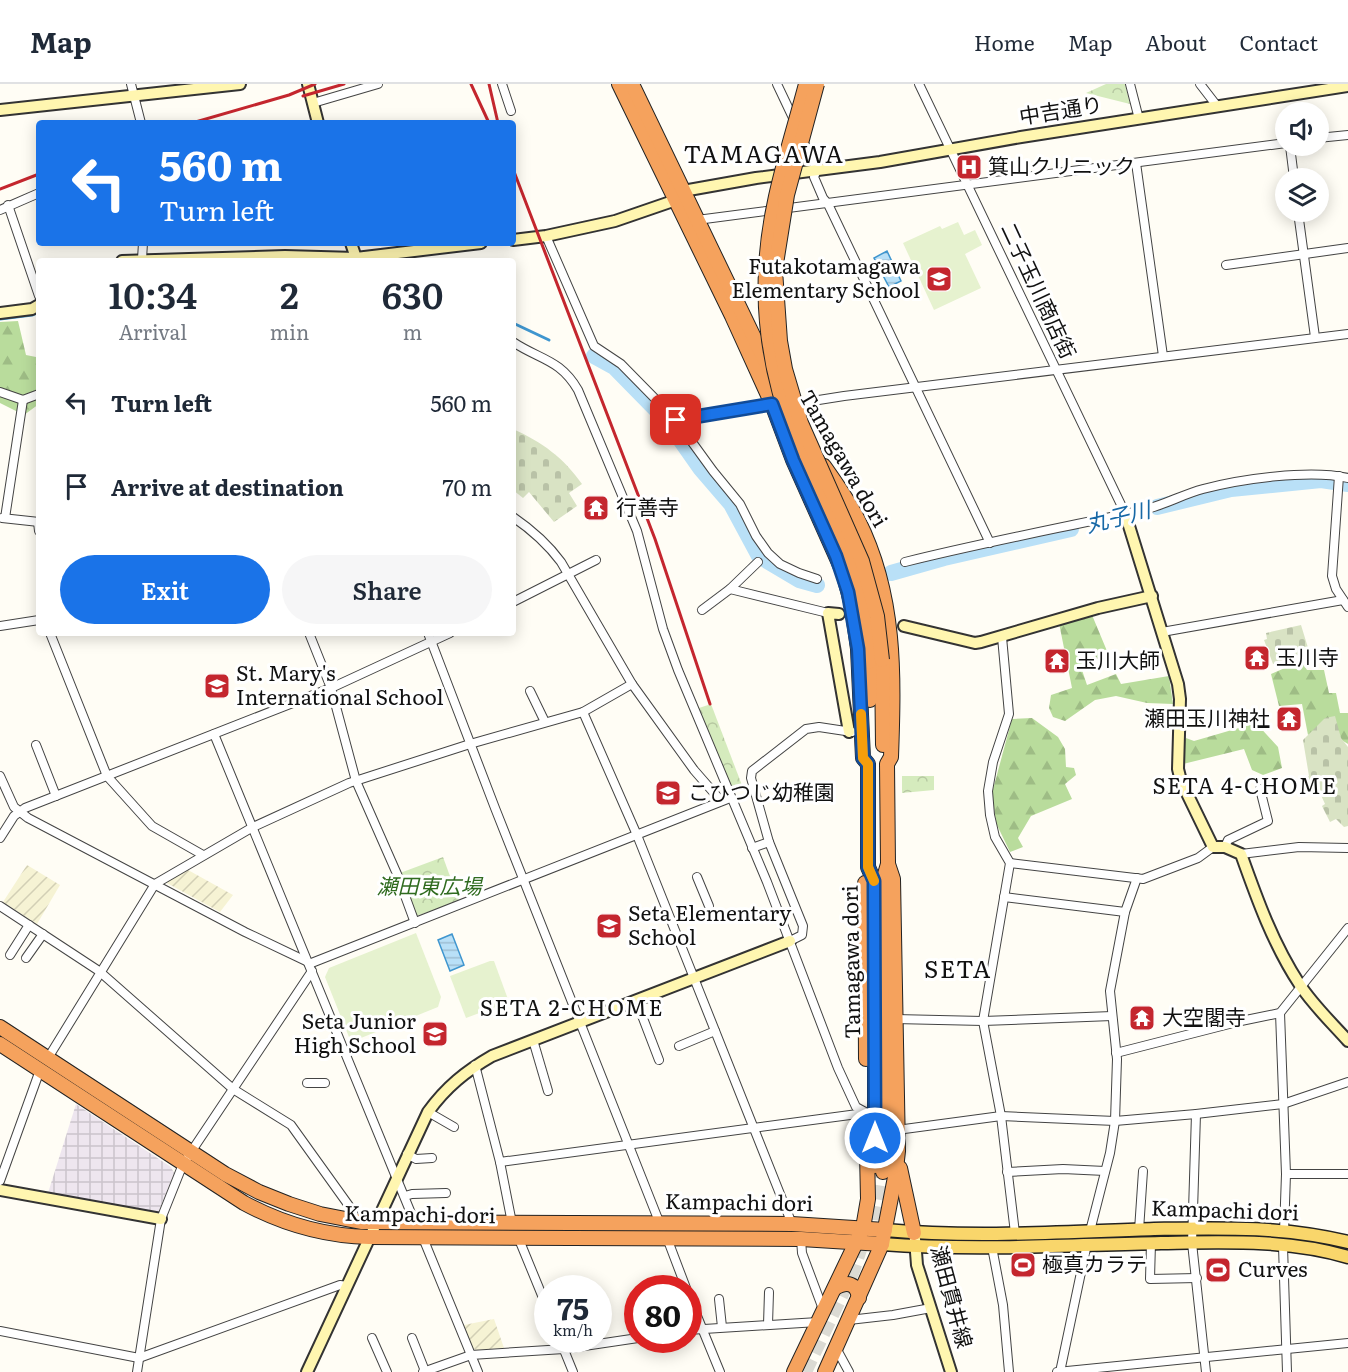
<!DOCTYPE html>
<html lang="en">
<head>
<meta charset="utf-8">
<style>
  body { margin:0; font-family:Literata,"Noto Sans JP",serif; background:#f6f6f7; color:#1f2937; height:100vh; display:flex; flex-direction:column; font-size:22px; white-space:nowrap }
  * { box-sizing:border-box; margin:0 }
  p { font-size:20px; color:#747a83 }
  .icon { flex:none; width:33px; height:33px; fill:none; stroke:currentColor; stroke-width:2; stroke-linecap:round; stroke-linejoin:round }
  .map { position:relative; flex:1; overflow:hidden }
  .panel { position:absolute; left:36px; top:174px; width:480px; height:378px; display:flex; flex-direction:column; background:#fff; border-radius:6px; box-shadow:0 3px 15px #0003 }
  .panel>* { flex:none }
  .banner { position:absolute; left:36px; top:36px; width:480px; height:126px; border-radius:6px; box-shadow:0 3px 15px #0003; background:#1a73e8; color:#fff; overflow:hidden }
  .buttons { position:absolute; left:1275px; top:18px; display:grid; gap:12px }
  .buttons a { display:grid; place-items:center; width:54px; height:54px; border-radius:50%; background:#fff; box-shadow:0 3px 15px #0003; font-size:30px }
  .speed { position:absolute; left:534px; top:1191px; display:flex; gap:12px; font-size:30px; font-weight:700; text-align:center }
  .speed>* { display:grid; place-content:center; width:78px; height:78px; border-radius:50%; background:#fff; box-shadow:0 3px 15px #0003; line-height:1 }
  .speed small { font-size:15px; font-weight:400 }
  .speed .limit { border:9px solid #d22; background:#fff; color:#111 }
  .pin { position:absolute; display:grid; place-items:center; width:51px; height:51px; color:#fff; margin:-26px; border-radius:12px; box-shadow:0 3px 9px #0006 }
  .me { position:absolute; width:66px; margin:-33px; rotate:0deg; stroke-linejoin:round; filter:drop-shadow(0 0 4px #0008) }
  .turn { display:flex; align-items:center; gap:21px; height:126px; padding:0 24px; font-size:27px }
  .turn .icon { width:78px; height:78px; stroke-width:2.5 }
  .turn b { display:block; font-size:42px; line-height:51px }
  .eta { display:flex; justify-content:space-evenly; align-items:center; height:102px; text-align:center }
  .eta b { font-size:36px; font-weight:600; line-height:42px }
  .button { display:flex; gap:12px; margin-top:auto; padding:12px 24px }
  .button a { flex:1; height:69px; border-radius:36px; background:#1a73e8; color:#fff; font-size:24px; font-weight:600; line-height:69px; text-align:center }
  .button a+a { background:#f6f6f7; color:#1f2937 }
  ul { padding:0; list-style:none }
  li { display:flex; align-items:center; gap:18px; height:84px; padding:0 24px }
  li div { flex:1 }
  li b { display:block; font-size:22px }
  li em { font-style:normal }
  header { display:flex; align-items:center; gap:36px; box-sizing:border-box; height:84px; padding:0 30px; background:#fff; border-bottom:2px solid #e0e1e3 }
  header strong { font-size:28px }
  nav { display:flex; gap:33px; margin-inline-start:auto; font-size:21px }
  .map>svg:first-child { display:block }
</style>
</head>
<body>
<header>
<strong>Map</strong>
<nav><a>Home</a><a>Map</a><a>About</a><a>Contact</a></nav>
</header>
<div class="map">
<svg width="1348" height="1288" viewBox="0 0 1348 1288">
  <defs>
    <pattern id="industrial-grid" width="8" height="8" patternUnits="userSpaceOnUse" patternTransform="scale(1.5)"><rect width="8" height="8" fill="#eee6ef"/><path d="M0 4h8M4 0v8" fill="none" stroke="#cbc4cc"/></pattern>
    <pattern id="farmland-furrows" width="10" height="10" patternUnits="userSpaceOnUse" patternTransform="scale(1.5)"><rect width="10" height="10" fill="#f6f3d4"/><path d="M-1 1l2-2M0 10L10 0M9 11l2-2" fill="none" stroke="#d2cfb5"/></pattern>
    <pattern id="forest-firs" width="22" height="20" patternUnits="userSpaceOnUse" patternTransform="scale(1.5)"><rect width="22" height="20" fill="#b9dc9c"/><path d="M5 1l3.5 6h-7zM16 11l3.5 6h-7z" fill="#9ebc85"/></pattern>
    <pattern id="cemetery-stones" width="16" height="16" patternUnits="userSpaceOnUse" patternTransform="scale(1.5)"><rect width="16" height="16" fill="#d9e3c4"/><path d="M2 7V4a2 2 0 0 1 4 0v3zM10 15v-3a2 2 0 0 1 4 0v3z" fill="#b9c2a7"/></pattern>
    <pattern id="park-crowns" width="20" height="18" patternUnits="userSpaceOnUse" patternTransform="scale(1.5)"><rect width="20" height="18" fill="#d5ebbd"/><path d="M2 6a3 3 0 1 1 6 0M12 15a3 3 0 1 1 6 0" fill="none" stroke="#b6c8a1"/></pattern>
    <pattern id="water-rules" width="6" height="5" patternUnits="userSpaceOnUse" patternTransform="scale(1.5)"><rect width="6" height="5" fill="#b9e0f7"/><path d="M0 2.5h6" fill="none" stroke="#9ebfd3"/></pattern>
  </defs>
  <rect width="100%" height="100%" fill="#fffdf5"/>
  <path fill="url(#industrial-grid)" d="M76 1020 171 1083 174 1089 158 1129 48 1109Z"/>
  <g fill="url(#farmland-furrows)">
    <path d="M27 781 60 801 37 840 3 818Z"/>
    <path d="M188 786 233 811 220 828 165 798Z"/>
    <path d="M494 1235 504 1264 476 1266 472 1264 464 1241Z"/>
  </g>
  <g fill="url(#forest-firs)">
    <path d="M18 237 26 271 36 273 39 267V320L24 331 0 319V238Z"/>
    <path d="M1092 531 1107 567 1103 573 1080 580 1087 601 1116 590 1121 600 1169 592 1173 620 1147 619 1116 612 1095 616 1065 637 1053 633 1049 624 1051 611 1072 604 1059 539Z"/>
    <path d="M1301 577 1307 586H1324L1329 609H1336L1340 629H1348V660L1335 652 1331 635 1308 651 1302 620 1279 622 1271 590Z"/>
    <path d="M1032 634 1058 653 1065 665 1066 683 1074 684 1076 691 1065 700 1072 715 1031 732 1018 754 1023 763 1010 768 996 739 992 709 1012 635Z"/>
    <path d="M1256 639 1278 663 1282 684 1263 691 1252 686 1244 665 1183 680 1184 658 1186 654 1194 657Z"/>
  </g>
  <g fill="url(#cemetery-stones)">
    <path d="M513 345C542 358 564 374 582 400L569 409 577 422 554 438 529 408 523 414 513 406Z"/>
    <path d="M1301 541 1309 567 1273 580 1264 556 1267 555 1266 549Z"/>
    <path d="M1335 632 1341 654 1348 663V742L1344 743 1336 735 1330 738 1322 722 1325 720 1316 700 1304 705 1300 697 1309 692 1303 656 1325 634Z"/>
  </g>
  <g fill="url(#park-crowns)">
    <path d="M1106 0H1125L1130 20 1086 9Z"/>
    <path d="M711 620 743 704 733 710 699 624Z"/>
    <path d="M902 692H934V706L902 709Z"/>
    <path d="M443 773 459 817 416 832 400 789Z"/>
  </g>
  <g fill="#e6f2cf">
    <path d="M958 138 964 151 975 146 982 161 965 170 981 204 934 226 903 159 940 142 942 145Z"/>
    <path d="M416 849 441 913 438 923 351 958 325 893 329 884Z"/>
    <path d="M490 877H494L509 918 466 934 450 892Z"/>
  </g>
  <g fill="url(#water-rules)" stroke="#3f96cf" stroke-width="1.5">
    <path d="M887 167 901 197 889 203 874 174Z"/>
    <path d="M452 850 464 881 450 887 438 856Z"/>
  </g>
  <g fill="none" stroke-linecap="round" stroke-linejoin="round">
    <g stroke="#3f96cf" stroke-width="3">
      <path d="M0 235 32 231 39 228"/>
      <path d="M513 239 549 256"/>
    </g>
    <g stroke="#b9e0f7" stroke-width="16">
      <path d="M594 272 614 283 667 337 700 384 731 420 759 472 799 496 817 501"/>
      <path d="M1157 423 1231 405 1321 396 1348 400"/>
      <path d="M891 489 944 474 1071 445"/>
    </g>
    <g stroke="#dbdad3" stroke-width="14" stroke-dasharray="14 7" stroke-linecap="butt">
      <path d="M872 1157 883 1088"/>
      <path d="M805 1288 853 1187 865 1150"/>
    </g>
    <g stroke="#444" stroke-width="10">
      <g id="street">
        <path d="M131 0 141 39"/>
        <path d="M502 0 511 27"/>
        <path d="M777 0 795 38"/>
        <path d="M919 0 1125 429"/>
        <path d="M1130 0 1139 35"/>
        <path d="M1200 0 1217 22"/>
        <path d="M313 19 378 0"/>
        <path d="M1318 54 1348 51"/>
        <path d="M803 57 817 86 814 93 823 114 828 120 990 459"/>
        <path d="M1290 62 1294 94"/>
        <path d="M1136 79 1163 272"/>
        <path d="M8 121 39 212"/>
        <path d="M0 126 39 109"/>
        <path d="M1298 128 1315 253"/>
        <path d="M697 136 1286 59"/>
        <path d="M546 152 594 262 621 280 676 336 713 387 740 420 756 452 768 469 780 480 799 489 817 495"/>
        <path d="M142 175 143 159"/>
        <path d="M1226 181 1348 164"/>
        <path d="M513 258C540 276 560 275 578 306L637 447 663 545 678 586 767 798 838 984 856 1023 867 1029"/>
        <path d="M0 308 23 316 39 310"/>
        <path d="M796 326 806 318 844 312 1348 250"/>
        <path d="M676 336 772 320"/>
        <path d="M1339 392 1332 492 1336 505 1348 523"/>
        <path d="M513 433C532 446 547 459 561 478L632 600 694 686 721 717"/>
        <path d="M2 434 39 438"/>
        <path d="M5 434 23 316"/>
        <path d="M38 438 39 447"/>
        <path d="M758 478 730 505 828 529"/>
        <path d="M905 478C985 458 1066 443 1147 425 1166 420 1184 410 1203 405 1241 395 1310 385 1348 394"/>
        <path d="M513 518 596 476"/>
        <path d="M702 526 730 505"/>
        <path d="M0 542 39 536"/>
        <path d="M1162 548 1343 516"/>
        <path d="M50 549 107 692 152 742 203 771"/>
        <path d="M309 549 331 604 356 697 397 790 415 839"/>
        <path d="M428 549 495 724 660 1140"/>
        <path d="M1002 553 1009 630 993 678 988 707 990 731 995 753 1010 779 983 937 1001 1032 1015 1149"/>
        <path d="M530 607 545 638"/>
        <path d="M583 628 637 751 792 1140"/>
        <path d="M214 650 415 1139"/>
        <path d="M36 661 56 712"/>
        <path d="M0 692 14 723 28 734 245 848 308 878"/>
        <path d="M0 754 14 732 25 724 331 604 450 549"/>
        <path d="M1225 763 1228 756 1268 737 1260 705"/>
        <path d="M752 764 769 758"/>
        <path d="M1241 770 1299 763 1348 764"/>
        <path d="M1010 779 1143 795 1198 774 1213 763"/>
        <path d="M697 793 709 822"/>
        <path d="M1004 813 1125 828"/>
        <path d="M0 822 99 887 233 1005 291 1041 352 1126 356 1136"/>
        <path d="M790 857 802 851 803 842 769 758 751 694 752 687 806 645 819 643 852 648"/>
        <path d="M10 871 29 841"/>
        <path d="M26 874 43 850"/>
        <path d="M309 880 730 714"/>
        <path d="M636 916 659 976"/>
        <path d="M1280 929 1286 1090 1284 1148"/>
        <path d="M895 935 983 937 1112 932"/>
        <path d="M533 956 548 1007"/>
        <path d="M679 962 715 947"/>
        <path d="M1116 969 1241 937 1280 929 1348 844"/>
        <path d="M48 974 155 800 253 743 349 699 470 660 583 628 632 600"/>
        <path d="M475 981 500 1078 512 1139"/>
        <path d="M307 999H325"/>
        <path d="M428 1028 454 1043"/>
        <path d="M1196 1030 1192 1159 1206 1288"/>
        <path d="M897 1046 1001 1032 1115 1037 1196 1030 1283 1020 1348 998"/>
        <path d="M407 1070 416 1075 432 1074"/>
        <path d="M500 1078 865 1029"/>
        <path d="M1007 1088 1063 1085 1105 1087"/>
        <path d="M1286 1090H1348"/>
        <path d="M0 1097 40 986"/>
        <path d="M405 1112 412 1110 446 1109"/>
        <path d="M1139 1146 1143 1087"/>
        <path d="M1090 1147 1110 1069 1115 1037 1117 975 1110 907 1125 828 1137 794"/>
        <path d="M518 1153 548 1226"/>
        <path d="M423 1154 478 1288"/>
        <path d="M667 1154 686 1204"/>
        <path d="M801 1155 802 1169 823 1225"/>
        <path d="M1151 1159 1150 1195 1197 1194"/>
        <path d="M1283 1162 1287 1288"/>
        <path d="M992 1163 1003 1221 1009 1288"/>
        <path d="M688 1210 720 1288"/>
        <path d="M719 1215 722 1243"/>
        <path d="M849 1236 893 1231 931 1224"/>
        <path d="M768 1240 769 1208"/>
        <path d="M688 1246 818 1238"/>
        <path d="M0 1247 139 1274 340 1201 347 1202"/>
        <path d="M372 1254 387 1288"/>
        <path d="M412 1254 425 1287"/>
        <path d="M560 1256 573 1288"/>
        <path d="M836 1264 849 1288"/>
        <path d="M137 1288 161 1135 183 1080 312 887"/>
        <path d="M423 1288 471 1271 564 1265 638 1254"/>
        <path d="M1057 1288 1348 1259"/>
        <path d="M1060 1288 1087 1160"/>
      </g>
    </g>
    <g stroke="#333" stroke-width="14">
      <g id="secondary">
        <path d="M308 0 318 39"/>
        <path d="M0 26 240 0"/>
        <path d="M513 156 546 152 615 137 676 116 683 107 756 94 880 78 1021 53 1348 2"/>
        <path d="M351 159 357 177"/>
        <path d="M122 177 285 172 356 174 481 159"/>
        <path d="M0 229 32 225 39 221"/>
        <path d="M1125 429 1178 600 1180 615 1178 685 1181 697 1213 763H1225L1241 770C1257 815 1273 860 1300 901 1313 921 1332 939 1348 957"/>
        <path d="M839 530 828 529 849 648"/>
        <path d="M904 542 975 559 981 558 1098 524 1152 512"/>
        <path d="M0 1106 161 1135"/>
        <path d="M915 1155 917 1181 951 1288"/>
        <path d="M307 1288 428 1028C446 1003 466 987 492 972L790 857"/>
      </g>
    </g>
    <g stroke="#222" stroke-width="15">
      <g id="primary">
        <path d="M885 1146C974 1154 1065 1148 1154 1145 1219 1144 1284 1142 1348 1158"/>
        <path d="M882 1160C975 1167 1068 1161 1161 1159 1223 1158 1288 1155 1348 1173"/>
      </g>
    </g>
    <g stroke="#222" stroke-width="16">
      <g id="highway">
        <path d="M619 0 732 232 772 320 793 376 843 488 852 522 858 565 863 674 868 680V783L874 797V815"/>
        <path d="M632 0 774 295"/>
        <path d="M824 382C836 399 849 417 858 436 896 512 894 590 891 673L887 680 888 780 883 797 886 1037 883 1088"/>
        <path d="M882 576 883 661"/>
        <path d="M869 578 870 616"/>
        <path d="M865 799 866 975"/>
        <path d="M0 943 225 1090 259 1108 289 1120 320 1130 361 1138 792 1140 885 1146"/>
        <path d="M0 960 244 1119C283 1140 325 1152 369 1153L801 1155 882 1160"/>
        <path d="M875 1082V960"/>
        <path d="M900 1084 914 1149"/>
        <path d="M835 1204C847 1197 857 1199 859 1214"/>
        <path d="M794 1288 863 1144 868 1115 867 1069"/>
        <path d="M825 1288 882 1160 895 1093 898 1067 893 795 888 780"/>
      </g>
    </g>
    <use href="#street" stroke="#fff" stroke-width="8"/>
    <use href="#secondary" stroke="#fff6b0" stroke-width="10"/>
    <use href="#primary" stroke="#f9d66b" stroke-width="12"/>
    <use href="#highway" stroke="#f5a25d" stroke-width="14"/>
    <g stroke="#c4262e" stroke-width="3">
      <path d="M471 0 489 39"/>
      <path d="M489 0 498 39"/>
      <path d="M303 12 344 0"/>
      <path d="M192 39 289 11 315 0"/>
      <path d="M513 85 655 455 710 620"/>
      <path d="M0 105 39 90"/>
    </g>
    <g stroke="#222" stroke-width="16" stroke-linecap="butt">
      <g id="highway-bridge">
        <path d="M806 0C790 61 768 123 766 186 763 245 775 305 797 360 812 398 833 433 847 472 860 507 867 541 869 578"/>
        <path d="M817 0 787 111 775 186 780 257 785 285 801 339 862 477 877 532 882 576"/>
      </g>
    </g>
    <use href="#highway-bridge" stroke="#f5a25d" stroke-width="14"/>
  </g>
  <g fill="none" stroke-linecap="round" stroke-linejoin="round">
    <g stroke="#114b97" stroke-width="15">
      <path id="route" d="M676 336 772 320 793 376 836 472 848 508 858 565 863 674 868 680V783L874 797 875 1054"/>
    </g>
    <use href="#route" stroke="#1a73e8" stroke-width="10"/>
    <path stroke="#f59e0b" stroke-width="10" d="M861 630 863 674 868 680V783L874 797"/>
  </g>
  <defs>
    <g id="hospital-square" transform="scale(1.35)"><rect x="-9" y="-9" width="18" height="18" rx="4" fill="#c4262e" stroke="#fff"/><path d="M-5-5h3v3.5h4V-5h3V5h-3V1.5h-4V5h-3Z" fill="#fff"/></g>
    <g id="school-square" transform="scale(1.35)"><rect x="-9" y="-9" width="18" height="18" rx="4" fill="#c4262e" stroke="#fff"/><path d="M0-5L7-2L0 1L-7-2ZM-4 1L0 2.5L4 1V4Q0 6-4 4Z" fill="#fff"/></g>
    <g id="temple-square" transform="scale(1.35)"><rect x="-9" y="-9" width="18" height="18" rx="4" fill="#c4262e" stroke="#fff"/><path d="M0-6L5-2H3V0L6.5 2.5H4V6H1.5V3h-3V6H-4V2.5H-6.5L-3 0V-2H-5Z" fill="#fff"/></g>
    <g id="stadium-square" transform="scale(1.35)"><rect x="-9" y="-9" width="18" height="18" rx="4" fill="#c4262e" stroke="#fff"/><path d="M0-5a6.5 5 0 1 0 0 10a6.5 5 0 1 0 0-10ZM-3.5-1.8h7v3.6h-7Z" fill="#fff"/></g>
  </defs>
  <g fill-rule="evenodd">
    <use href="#hospital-square" x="969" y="83"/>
    <use href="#school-square" x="939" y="195"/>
    <use href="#temple-square" x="596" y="424"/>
    <use href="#temple-square" x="1257" y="574"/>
    <use href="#temple-square" x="1057" y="577"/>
    <use href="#school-square" x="217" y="602"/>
    <use href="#temple-square" x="1289" y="635"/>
    <use href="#school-square" x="668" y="709"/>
    <use href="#school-square" x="609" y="842"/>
    <use href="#temple-square" x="1142" y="934"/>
    <use href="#school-square" x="435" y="950"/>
    <use href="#stadium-square" x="1023" y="1181"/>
    <use href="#stadium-square" x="1218" y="1186"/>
  </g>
  <g text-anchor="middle" stroke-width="6" stroke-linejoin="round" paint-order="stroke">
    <g font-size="21" fill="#111" stroke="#fff">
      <text transform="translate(1061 27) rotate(-9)" y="7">中吉通り</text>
      <text transform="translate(1038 207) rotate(65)" y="7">二子玉川商店街</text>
      <text transform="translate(843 375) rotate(60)" y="7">Tamagawa dori</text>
      <text transform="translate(852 878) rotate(-91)" y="7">Tamagawa dori</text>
      <text transform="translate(739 1119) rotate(1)" y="7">Kampachi dori</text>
      <text transform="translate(1225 1127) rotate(2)" y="7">Kampachi dori</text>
      <text transform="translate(420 1131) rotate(1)" y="7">Kampachi-dori</text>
      <text transform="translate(951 1213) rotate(75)" y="7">瀬田貫井線</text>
    </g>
    <g font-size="21" fill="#111" stroke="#fff" text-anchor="start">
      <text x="988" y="90">箕山クリニック</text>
      <text x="920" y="190" text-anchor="end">Futakotamagawa<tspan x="920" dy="24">Elementary School</tspan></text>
      <text x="616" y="431">行善寺</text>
      <text x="1276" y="581">玉川寺</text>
      <text x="1076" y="584">玉川大師</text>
      <text x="236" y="597">St. Mary's<tspan x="236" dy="24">International School</tspan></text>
      <text x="1270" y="642" text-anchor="end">瀬田玉川神社</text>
      <text x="688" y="716">こひつじ幼稚園</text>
      <text x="628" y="837">Seta Elementary<tspan x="628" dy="24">School</tspan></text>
      <text x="1162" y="941">大空閣寺</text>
      <text x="416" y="945" text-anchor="end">Seta Junior<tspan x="416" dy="24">High School</tspan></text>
      <text x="1042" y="1188">極真カラテ</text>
      <text x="1238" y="1193">Curves</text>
    </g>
    <g font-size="21" font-style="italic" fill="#2f6b1f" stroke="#fff">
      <text x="429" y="810">瀬田東広場</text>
    </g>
    <g font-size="22" font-style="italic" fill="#1768a6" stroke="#fff">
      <text transform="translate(1118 433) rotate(-14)" y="8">丸子川</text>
    </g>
    <g font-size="22" letter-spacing="1.5" fill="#111" stroke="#fff">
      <text x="1245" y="710">SETA 4-CHOME</text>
      <text x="572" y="932">SETA 2-CHOME</text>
    </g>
    <g font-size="24" letter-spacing="1.5" fill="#111" stroke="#fff">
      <text x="764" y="79">TAMAGAWA</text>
      <text x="958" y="894">SETA</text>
    </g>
  </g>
</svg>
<div class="buttons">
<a><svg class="icon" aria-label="sound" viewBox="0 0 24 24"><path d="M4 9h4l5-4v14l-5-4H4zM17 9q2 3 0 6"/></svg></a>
<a><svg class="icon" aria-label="layers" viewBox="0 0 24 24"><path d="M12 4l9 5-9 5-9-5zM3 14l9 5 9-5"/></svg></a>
</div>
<div class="speed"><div>75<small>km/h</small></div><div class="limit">80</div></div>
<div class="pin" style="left:676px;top:336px;background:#d93025"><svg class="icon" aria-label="arrive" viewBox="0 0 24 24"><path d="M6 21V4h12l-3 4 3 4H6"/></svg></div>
<svg class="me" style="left:875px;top:1054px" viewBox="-20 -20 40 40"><circle r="17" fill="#1a73e8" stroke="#fff" stroke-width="3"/><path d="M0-11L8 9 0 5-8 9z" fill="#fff"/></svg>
<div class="banner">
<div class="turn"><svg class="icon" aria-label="left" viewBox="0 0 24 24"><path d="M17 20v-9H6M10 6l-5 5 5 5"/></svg><div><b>560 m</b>Turn left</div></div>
</div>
<section class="panel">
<div class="eta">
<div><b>10:34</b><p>Arrival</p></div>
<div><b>2</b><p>min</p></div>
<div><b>630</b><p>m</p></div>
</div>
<ul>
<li><svg class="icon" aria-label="left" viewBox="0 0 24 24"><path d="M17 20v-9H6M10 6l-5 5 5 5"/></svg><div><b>Turn left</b></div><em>560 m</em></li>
<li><svg class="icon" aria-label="arrive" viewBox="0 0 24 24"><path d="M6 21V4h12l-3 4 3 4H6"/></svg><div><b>Arrive at destination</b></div><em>70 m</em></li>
</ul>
<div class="button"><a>Exit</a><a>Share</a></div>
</section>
</div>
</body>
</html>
